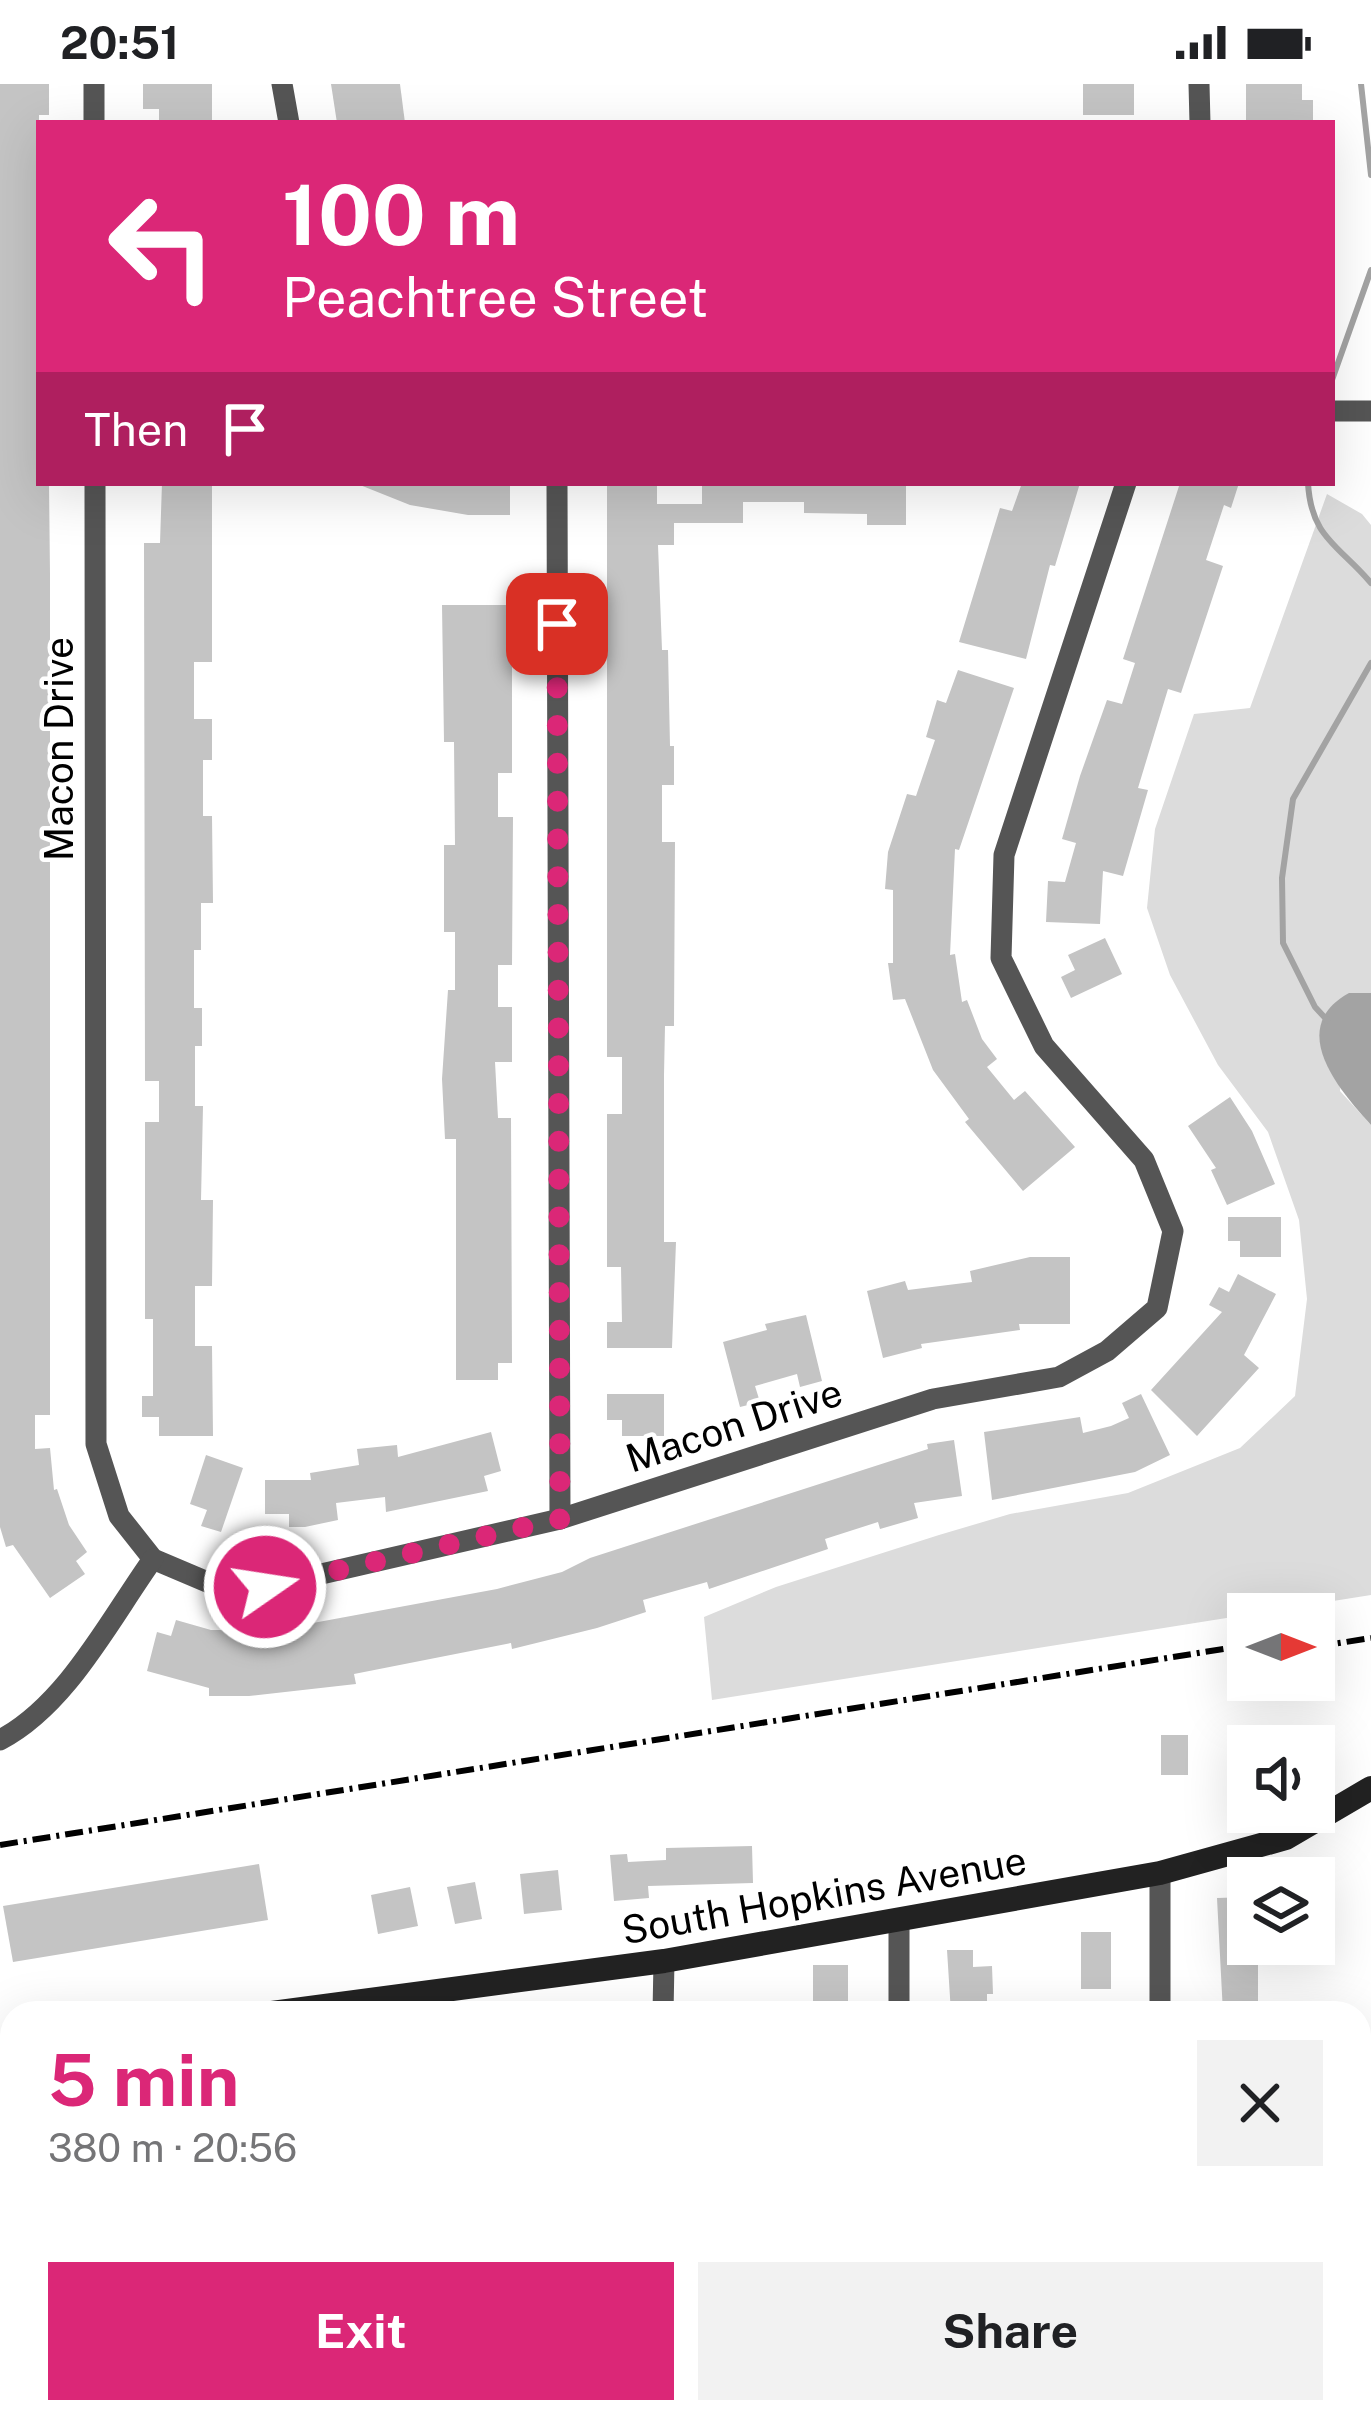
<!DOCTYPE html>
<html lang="en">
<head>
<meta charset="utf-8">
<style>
  body { margin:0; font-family:"Public Sans",sans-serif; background:#f2f2f2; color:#202124; height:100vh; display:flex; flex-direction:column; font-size:45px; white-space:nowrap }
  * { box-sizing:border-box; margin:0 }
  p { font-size:39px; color:#757577 }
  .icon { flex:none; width:66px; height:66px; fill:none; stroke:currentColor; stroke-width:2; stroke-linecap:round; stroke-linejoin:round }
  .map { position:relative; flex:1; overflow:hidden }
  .side { position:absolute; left:0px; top:1917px; width:1371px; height:423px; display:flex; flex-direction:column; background:#fff; border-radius:36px 36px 0 0; box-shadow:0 12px 48px #0002 }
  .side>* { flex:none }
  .hud { position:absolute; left:36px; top:36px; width:1299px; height:366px; border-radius:0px; box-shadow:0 12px 48px #0002; background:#db2777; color:#fff; overflow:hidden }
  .needle { width:78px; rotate:90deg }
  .controls { position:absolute; left:1227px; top:1509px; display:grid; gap:24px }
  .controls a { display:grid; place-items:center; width:108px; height:108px; border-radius:0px; background:#fff; box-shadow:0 12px 48px #0002; font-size:60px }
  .pin { position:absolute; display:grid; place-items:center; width:102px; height:102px; color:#fff; margin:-51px; border-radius:24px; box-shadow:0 6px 18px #0006 }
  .me { position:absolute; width:132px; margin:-66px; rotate:77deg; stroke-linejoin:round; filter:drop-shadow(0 0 9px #0008) }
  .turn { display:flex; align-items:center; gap:42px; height:252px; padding:0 48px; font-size:54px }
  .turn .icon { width:156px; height:156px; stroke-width:2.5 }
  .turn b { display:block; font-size:84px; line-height:102px }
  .then { display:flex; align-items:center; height:114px; padding:0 48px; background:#0003; gap:24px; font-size:45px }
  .round { display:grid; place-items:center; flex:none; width:126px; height:126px; border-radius:0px; background:#f2f2f2 }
  .overview { display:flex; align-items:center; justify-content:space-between; height:204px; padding:0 48px }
  h1 { font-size:72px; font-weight:700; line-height:90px; color:#db2777 }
  .cta { display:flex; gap:24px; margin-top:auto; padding:24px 48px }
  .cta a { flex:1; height:138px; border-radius:0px; background:#db2777; color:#fff; font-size:48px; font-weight:700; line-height:138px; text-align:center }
  .cta a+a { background:#f2f2f2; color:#202124 }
  .status { display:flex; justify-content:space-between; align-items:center; height:84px; padding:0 60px; background:#fff; direction:ltr }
  .status svg { height:33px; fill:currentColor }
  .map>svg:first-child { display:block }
</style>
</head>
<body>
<div class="status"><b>20:51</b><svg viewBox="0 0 49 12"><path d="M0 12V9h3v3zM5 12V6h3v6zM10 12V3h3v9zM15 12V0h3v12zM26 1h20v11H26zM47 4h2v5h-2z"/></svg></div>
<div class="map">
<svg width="1371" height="2339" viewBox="0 0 1371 2339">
  <rect width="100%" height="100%" fill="#fff"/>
  <path fill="#dcdcdc" d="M1327 410 1362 430 1371 441V909H1350L1340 1007 1371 1041V1511L712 1616 704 1533 776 1503 939 1451 1010 1430 1128 1409 1240 1364 1295 1312 1307 1215 1299 1136 1268 1048 1218 981 1170 891 1147 824 1155 745 1194 630 1250 624Z"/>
  <path fill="#a3a3a3" d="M1349 909H1371V1041C1340 1007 1285 944 1349 909Z"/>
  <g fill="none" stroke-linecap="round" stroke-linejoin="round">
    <g stroke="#a3a3a3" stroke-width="6">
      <path d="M1361 0 1371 91"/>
      <path d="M1332 296 1371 186"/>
      <path d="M1308 399C1311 454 1339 461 1371 499"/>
      <path d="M1328 937 1315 923 1283 859 1282 794 1293 715 1371 579"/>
    </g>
  </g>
  <g fill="#c4c4c4">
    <path d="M0 0H49V31H39V399H49L50 490V1331H35V1365L50 1364 54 1406 57 1405 69 1441 87 1468 76 1477 85 1490 50 1514 13 1461 6 1463 0 1443Z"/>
    <path d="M143 0H212V39H159V25H143Z"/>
    <path d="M331 0H400L405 39H337Z"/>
    <rect x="1083" y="0" width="51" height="31"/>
    <path d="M1246 0H1302V16H1313V39H1246Z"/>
    <path d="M162 399H212V578H194V635H212V676H203V732H212L213 819H201V866H194V924H202V962H195V1022H203L201 1116H213L212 1202H195V1262H212L213 1352H159V1333H142V1312H153V1235H145V1038H159V997H145L144 459H160Z"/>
    <path d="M355 399H510V431H468L410 421Z"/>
    <path d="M607 399H657V420H702V399H906V441H867V430L804 429V418H743V439H674V461H658L662 566H668L670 662H674V701H662V758H675L674 942H665L664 991V1158H676L672 1264H607V1238H622L621 1183H607V1030H622V973H607Z"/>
    <path d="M1022 399H1080L1055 482 1050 481 1026 575 959 558 1000 424 1012 427Z"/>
    <path d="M1180 399H1239L1231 424 1224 421 1206 476 1223 482 1181 609 1168 605 1138 704 1148 706 1123 792 1103 787 1100 840 1046 838 1048 797 1065 798 1076 759 1062 755 1080 692 1107 616 1122 620 1135 579 1123 575Z"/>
    <path d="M442 521H512V689H498V733H513L512 881H498V923H512V978H495L498 1034H511L512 1279H498V1296H456V1055H445L442 995 448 906H455V848H444V761H455L454 658H444Z"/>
    <path d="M958 586 1014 604 959 766 955 765 950 871 955 870 962 918 967 916 982 955 997 975 987 983 1014 1016 1025 1007 1075 1063 1023 1107 965 1038 969 1035 933 986 905 915 893 916 888 879H893V806L885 805 888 768 907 710 916 712 935 656 926 653 937 616 946 619Z"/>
    <path d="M1105 854 1122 890 1071 914 1061 893 1075 886 1068 871Z"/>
    <path d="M1230 1013 1252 1047 1275 1100 1227 1121 1211 1086 1216 1084 1188 1042Z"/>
    <path d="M1228 1133H1281V1173H1240V1157H1228Z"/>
    <path d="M1030 1173H1070V1240H1019L1020 1246 921 1260 922 1264 883 1274 867 1207 905 1197 908 1206 972 1198 970 1187Z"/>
    <path d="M1238 1190 1276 1210 1244 1271 1259 1284 1197 1352 1151 1306 1222 1228 1209 1221 1219 1203 1229 1208Z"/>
    <path d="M806 1231 822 1297 800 1303 797 1290 755 1302 760 1318 740 1323 723 1258 767 1246 765 1240Z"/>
    <path d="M607 1310H664V1352H622V1336H607Z"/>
    <path d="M1141 1310 1170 1371 1135 1388 992 1416 984 1348 1080 1333 1083 1349 1111 1342 1129 1334 1122 1319Z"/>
    <path d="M491 1348 501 1387 484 1392 488 1407 386 1428 385 1413 336 1419 338 1436 305 1443H289V1430H265V1396H311L310 1389 359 1381 357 1365 397 1361 398 1373Z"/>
    <path d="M954 1356 962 1412 914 1419 918 1434 880 1445 878 1438 825 1455 828 1465 709 1505 707 1498 643 1516 646 1528 597 1544 512 1565 511 1559 354 1590 356 1600 249 1612H209V1604L147 1587 157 1548 171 1552 176 1536 211 1546H275L497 1505 562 1488 590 1474 928 1365 927 1360Z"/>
    <path d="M206 1371 243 1384 221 1448 201 1442 207 1426 190 1420Z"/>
    <rect x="1161" y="1651" width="27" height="40"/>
    <path d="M752 1762 753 1799 648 1802 649 1814 614 1817 610 1771 627 1770 628 1778 666 1776V1764Z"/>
    <path d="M259 1780 268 1836 13 1878 3 1822Z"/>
    <path d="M558 1786 562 1826 524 1830 520 1790Z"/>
    <path d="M475 1798 482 1835 455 1840 447 1803Z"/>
    <path d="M410 1803 418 1842 378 1850 371 1811Z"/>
    <path d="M1248 1813V1860H1264V1878L1258 1879V1929H1223L1217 1814Z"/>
    <rect x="1081" y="1848" width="30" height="57"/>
    <path d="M947 1866H973V1883L992 1882 993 1910H987V1929H951Z"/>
    <rect x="813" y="1881" width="35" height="48"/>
  </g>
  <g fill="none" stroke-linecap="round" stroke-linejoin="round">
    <g stroke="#555" stroke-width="10">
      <path d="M0 2257H12"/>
      <path d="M249 2339V2328"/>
    </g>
    <g stroke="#555" stroke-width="21">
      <path d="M94 0V39"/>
      <path d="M282 0 289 39"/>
      <path d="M1199 0 1200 39"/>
      <path d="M1332 327H1371"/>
      <path d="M95 399 96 1360 119 1432 153 1475 212 1500 265 1503 560 1435 933 1315 1059 1293 1107 1267 1157 1224 1173 1147 1144 1076 1044 962 1001 874 1004 771 1126 399"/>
      <path d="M557 399 560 1435"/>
      <path d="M0 1656C67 1621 110 1535 153 1475"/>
      <path d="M1160 1789V1929"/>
      <path d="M663 1929 664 1877"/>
      <path d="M899 1929V1837"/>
      <path d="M1162 2328V2339"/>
      <path d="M403 2339V2328"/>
      <path d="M655 2339V2328"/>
      <path d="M897 2339V2328"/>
    </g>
    <g stroke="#222" stroke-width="24">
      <path d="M272 1929 664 1877 1160 1789 1286 1754 1371 1704"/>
      <path d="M0 1972 12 1970"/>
    </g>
    <g stroke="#000" stroke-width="6" stroke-dasharray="18 6 3 6" stroke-linecap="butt">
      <path d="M1314 1563 1371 1554"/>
      <path d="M0 1761 1248 1561"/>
    </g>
  </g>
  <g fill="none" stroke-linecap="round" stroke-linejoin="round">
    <path stroke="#db2777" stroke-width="21" stroke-dasharray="0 37.8" d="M265 1503 560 1435 557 540"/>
  </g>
  <g text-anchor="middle" stroke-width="9" stroke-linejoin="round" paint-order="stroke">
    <g font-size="39" fill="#000" stroke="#fff">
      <text transform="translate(59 665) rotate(-90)" y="14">Macon Drive</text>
      <text transform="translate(734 1341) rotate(-18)" y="14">Macon Drive</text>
      <text transform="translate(824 1811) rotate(-10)" y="14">South Hopkins Avenue</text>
    </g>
  </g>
</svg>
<div class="controls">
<a><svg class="needle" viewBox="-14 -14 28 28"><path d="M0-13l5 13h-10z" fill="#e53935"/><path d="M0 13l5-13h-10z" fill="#757577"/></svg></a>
<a><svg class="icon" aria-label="sound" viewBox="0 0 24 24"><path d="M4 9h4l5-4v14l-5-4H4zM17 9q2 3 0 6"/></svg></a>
<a><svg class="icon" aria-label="layers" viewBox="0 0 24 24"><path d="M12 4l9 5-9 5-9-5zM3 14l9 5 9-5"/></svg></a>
</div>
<div class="pin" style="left:557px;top:540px;background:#d93025"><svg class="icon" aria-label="arrive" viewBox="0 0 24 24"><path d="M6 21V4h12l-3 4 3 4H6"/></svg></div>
<svg class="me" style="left:265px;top:1503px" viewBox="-20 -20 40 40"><circle r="17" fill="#db2777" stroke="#fff" stroke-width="3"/><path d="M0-11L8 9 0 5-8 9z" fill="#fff"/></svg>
<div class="hud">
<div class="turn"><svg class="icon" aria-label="left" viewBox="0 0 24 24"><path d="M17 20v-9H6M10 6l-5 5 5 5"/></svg><div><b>100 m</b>Peachtree Street</div></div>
<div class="then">Then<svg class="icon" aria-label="arrive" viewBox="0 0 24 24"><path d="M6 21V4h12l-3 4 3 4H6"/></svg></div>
</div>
<section class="side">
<div class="overview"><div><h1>5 min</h1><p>380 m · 20:56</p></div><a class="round"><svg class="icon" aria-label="close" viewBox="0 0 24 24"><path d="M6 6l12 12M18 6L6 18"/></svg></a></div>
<div class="cta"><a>Exit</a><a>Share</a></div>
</section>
</div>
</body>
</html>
